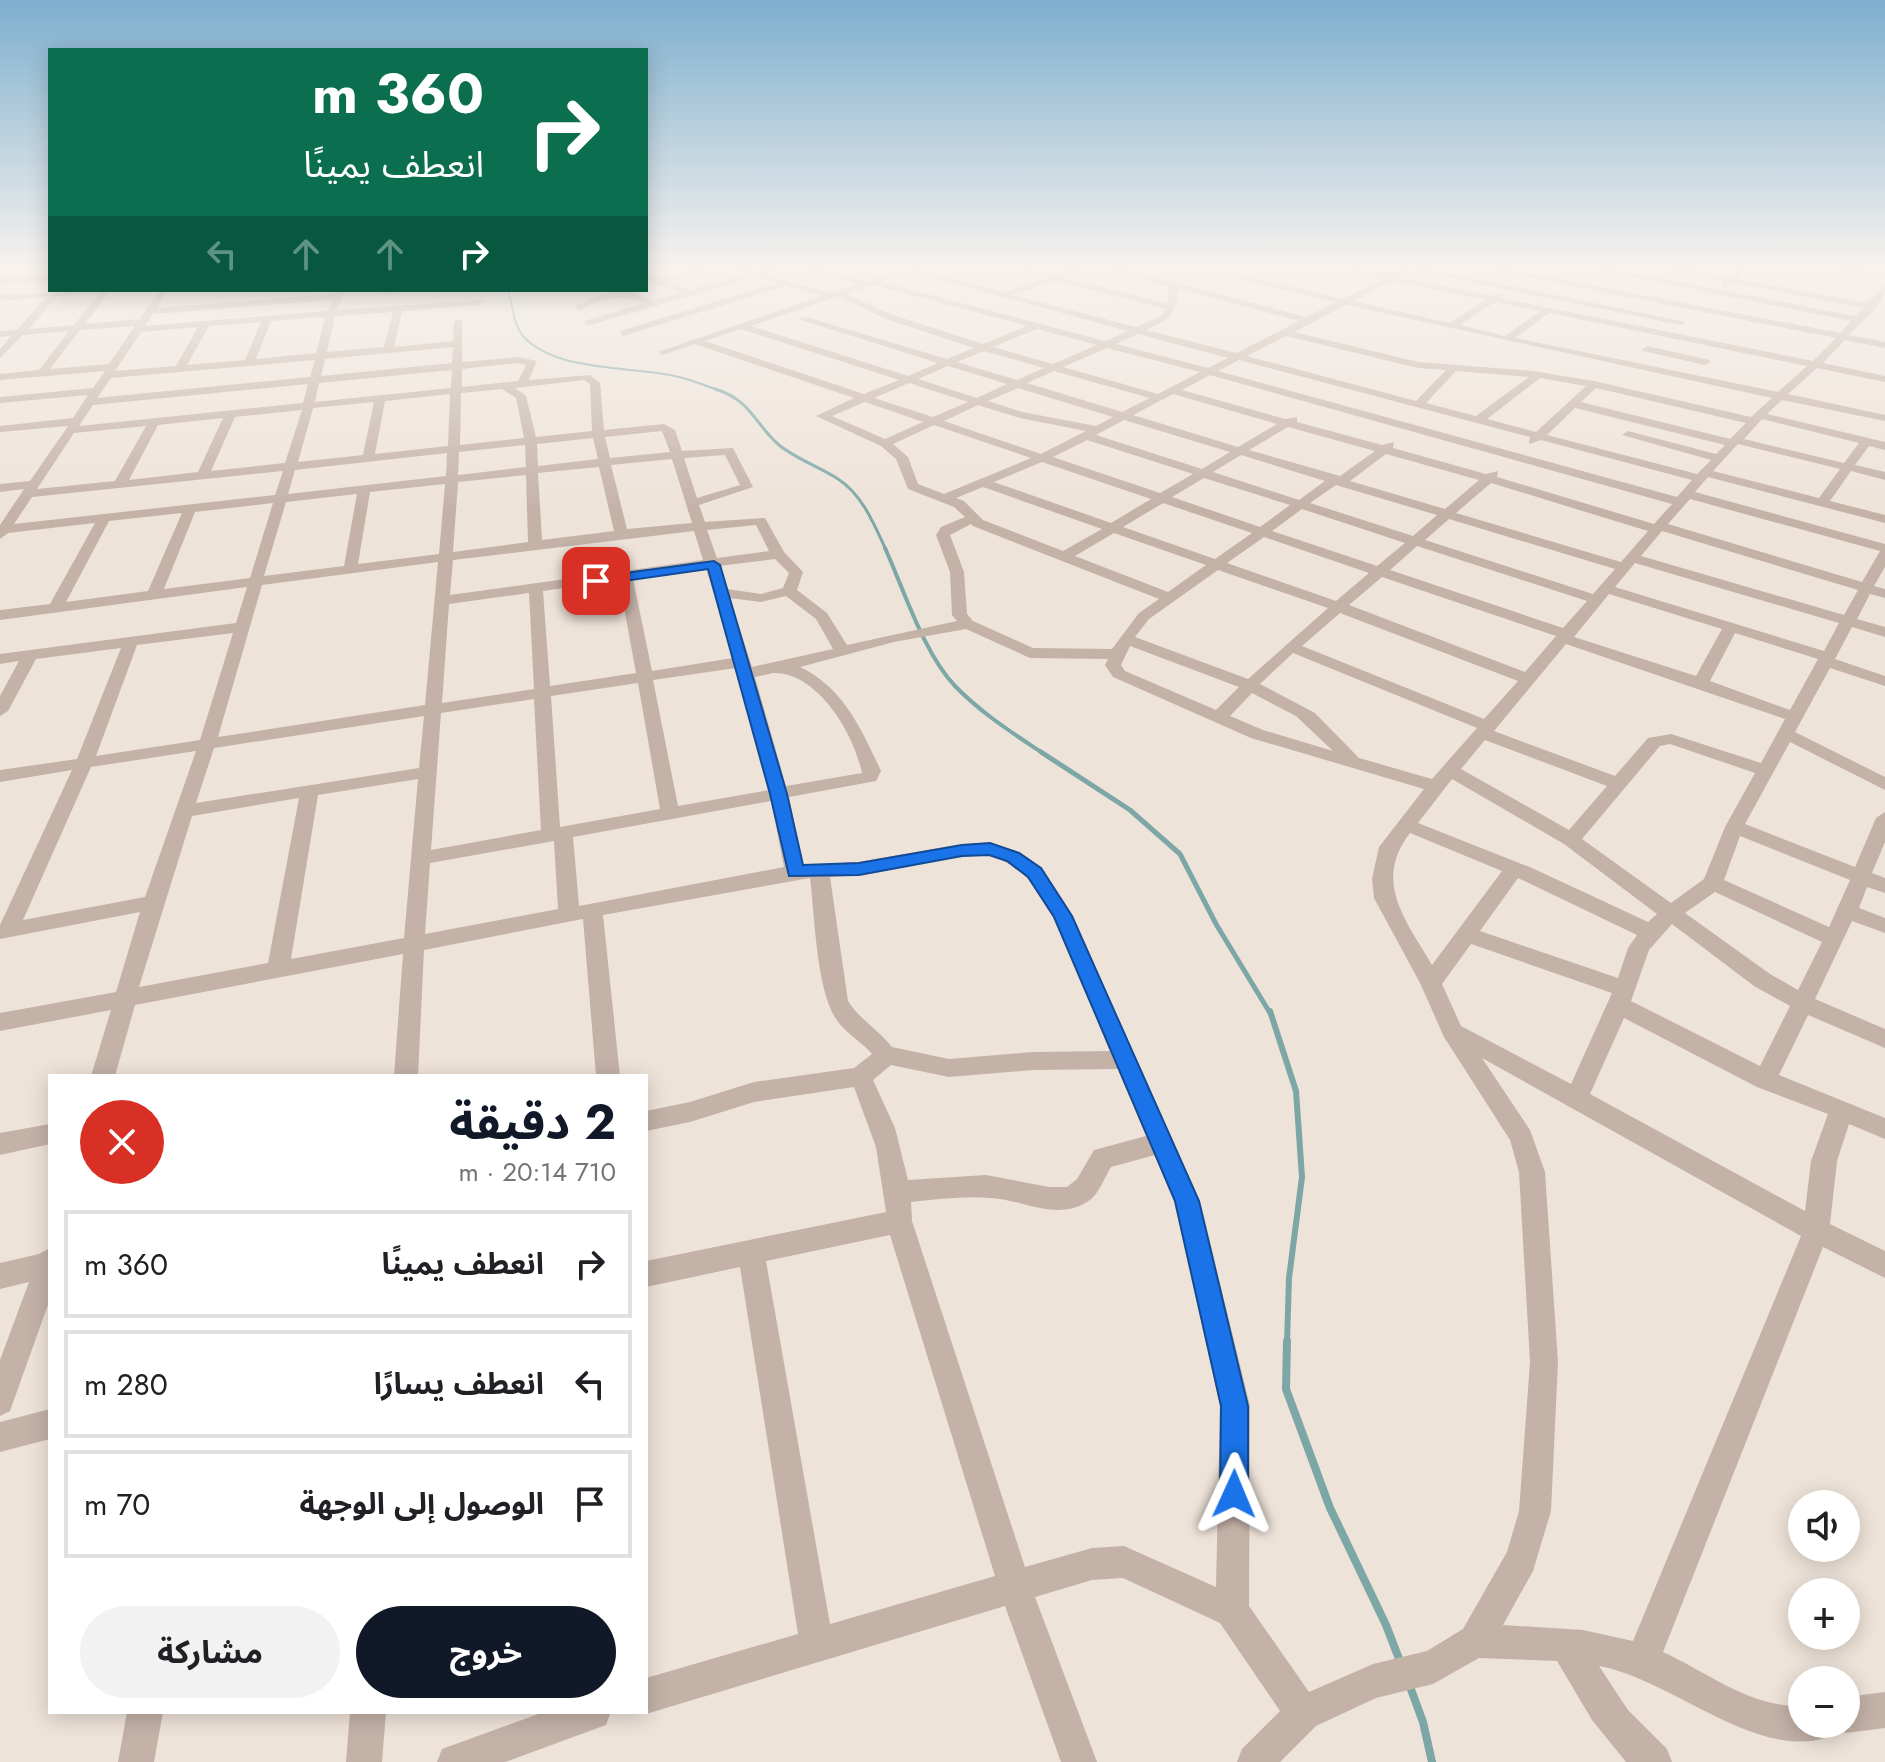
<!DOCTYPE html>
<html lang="ar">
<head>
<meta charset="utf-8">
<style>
  body { margin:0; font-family:Jost,"Noto Sans Arabic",sans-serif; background:#f2f2f2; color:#202124; direction:rtl; height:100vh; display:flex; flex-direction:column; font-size:30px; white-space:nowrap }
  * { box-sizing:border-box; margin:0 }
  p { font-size:26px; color:#757577 }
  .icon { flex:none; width:44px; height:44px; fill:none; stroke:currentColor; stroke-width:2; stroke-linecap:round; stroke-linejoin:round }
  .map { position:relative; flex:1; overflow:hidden; direction:ltr }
  .drawer { position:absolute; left:48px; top:1074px; width:600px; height:640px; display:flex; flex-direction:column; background:#fff; border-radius:0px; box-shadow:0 4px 20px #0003; direction:rtl }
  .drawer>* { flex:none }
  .banner { position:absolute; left:48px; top:48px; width:600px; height:244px; border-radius:0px; box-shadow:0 4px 20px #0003; direction:rtl; background:#0b6e4f; color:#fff; overflow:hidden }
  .buttons { position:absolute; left:1788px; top:1490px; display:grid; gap:16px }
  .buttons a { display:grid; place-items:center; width:72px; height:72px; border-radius:50%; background:#fff; box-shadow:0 4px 20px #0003; font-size:40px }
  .pin { position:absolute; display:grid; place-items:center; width:68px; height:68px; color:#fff; margin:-34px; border-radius:16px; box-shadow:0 4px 12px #0006 }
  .me { position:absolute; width:88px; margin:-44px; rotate:1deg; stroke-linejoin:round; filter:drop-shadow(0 0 6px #0008) }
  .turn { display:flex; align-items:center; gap:28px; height:168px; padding:0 32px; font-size:36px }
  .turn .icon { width:104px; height:104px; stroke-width:2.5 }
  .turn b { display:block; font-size:56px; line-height:68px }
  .lanes { display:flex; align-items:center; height:76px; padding:0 32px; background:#0003; justify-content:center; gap:40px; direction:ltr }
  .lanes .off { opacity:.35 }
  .round { display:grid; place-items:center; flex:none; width:84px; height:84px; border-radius:42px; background:#f2f2f2 }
  .head { display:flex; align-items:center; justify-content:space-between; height:136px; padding:0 32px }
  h1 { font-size:48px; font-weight:700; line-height:60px; color:#111827 }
  .action { display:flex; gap:16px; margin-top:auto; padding:16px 32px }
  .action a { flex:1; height:92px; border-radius:48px; background:#111827; color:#fff; font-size:32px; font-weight:700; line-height:92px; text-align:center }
  .action a+a { background:#f2f2f2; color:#202124 }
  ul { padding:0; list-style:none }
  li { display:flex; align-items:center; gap:24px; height:108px; margin:0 16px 12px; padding:0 16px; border:4px solid #e0e0e0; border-radius:0px }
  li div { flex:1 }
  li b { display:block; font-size:30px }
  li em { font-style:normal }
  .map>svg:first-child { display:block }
</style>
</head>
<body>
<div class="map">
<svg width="1885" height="1762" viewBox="0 0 1885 1762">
  <rect width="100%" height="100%" fill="#eee3d9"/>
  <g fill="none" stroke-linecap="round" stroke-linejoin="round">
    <path stroke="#7ca7a6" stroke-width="2" d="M508 290C513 305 513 324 523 336 555 372 630 366 675 376 690 379 706 386 721 391"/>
    <path stroke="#7ca7a6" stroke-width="3" d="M715 389C751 400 754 423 779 445 796 459 820 467 838 479 862 494 875 526 886 550"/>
    <path stroke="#7ca7a6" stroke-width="4" d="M885 548C904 590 924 654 955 686 981 713 1014 734 1044 754"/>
    <path stroke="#7ca7a6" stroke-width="5" d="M1041 752 1130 810 1180 854 1216 924 1270 1013"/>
    <path stroke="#7ca7a6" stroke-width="6" d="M1270 1011 1296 1091 1302 1177 1289 1278 1287 1343"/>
    <g stroke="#7ca7a6" stroke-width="8">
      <path d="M1287 1341 1286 1389 1330 1508 1386 1625 1401 1664"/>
      <path d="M1409 1684 1423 1722 1432 1762"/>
    </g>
    <g fill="#c4b2a7" fill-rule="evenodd">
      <path d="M713 264H728L753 271 778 264H805L866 281 884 275 888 278 882 282 1105 341 1128 331 904 270 908 267 1004 292 1045 278 996 264H1011L1053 275 1084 264H1106L1306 317 1336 302 1177 264C1201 264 1224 276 1247 277 1262 277 1274 264 1290 264L1259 279 1343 299 1382 279 1320 264C1346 264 1379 280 1402 268L1399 264H1421L1418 267 1686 322 1681 325 1411 270 1399 277 1492 296 1499 292 1504 295 1501 298 1813 361 1836 338 1461 264H1480L1840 333 1851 321 1567 264H1586L1856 316 1863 308 1733 283 1725 289 1721 286 1724 282 1641 264H1660L1729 277 1744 264H1753L1738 279 1867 303 1885 286C1885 304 1861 322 1849 335L1885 342V348L1845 340 1823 363 1885 376V382L1817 368 1788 394 1885 415V421L1782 400 1767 414 1885 442V450L1869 446 1855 465 1885 472V480L1851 471 1830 501 1885 515V523L1708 477 1695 492 1885 544V567L1874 586 1885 589V598L1870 594 1857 619 1885 627V637L1852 627 1835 659 1885 676V686L1830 668 1795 732 1885 777V790L1790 742 1745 824 1855 867 1876 818 1885 812V842L1872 873 1885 878V893L1867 887 1859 908 1885 918V933L1852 921 1815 999 1885 1029V1048L1808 1015 1779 1075 1885 1118V1139L1849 1124 1837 1161 1830 1224 1885 1251V1278L1823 1247 1663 1652C1707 1672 1751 1708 1802 1706V1724H1846V1697L1885 1692V1728L1846 1733 1832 1725 1828 1737C1758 1762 1669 1678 1599 1666L1628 1710 1667 1749 1672 1762H1626L1592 1720 1557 1661 1479 1658 1433 1684 1376 1698 1316 1726 1280 1762H1237L1242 1749 1280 1711 1220 1623 1123 1578 1092 1580 1035 1597 1097 1762H1061L1005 1606 646 1714 642 1712H646V1678L798 1634 740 1267 646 1287V1261L886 1212 876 1147 854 1087 754 1102 690 1122 646 1131V1111L690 1102 754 1082 854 1068 872 1054C861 1041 845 1033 836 1019 816 988 815 917 810 878L603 915 620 1076H596L583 919 424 950 418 1076H394L403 954 135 1005 115 1076H91L111 1010 0 1031V1013L116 992 140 912 0 939V925L72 770 0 782V770L77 759 121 648 36 659 8 711 0 716V696L19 661 0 664V654L236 623 247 587 0 620V610L50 604 95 523 8 533 0 539V525L24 489 0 492V484L30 481 68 426 0 432V426L73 418 88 395 0 403V397L93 388 105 371 0 380V374L39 370 69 331 23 335 0 358V349L11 336 0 337V331L17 330 46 297 0 301V295L111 290 85 324 140 319 159 290H169L157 308 334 294 335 290H345L337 310 483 300 480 305 402 311 394 347 453 341 454 321 462 319V362L518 357 537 361 529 380 590 375 600 383 604 430 664 424 675 430 682 451 733 448 753 487 699 505 705 522 765 518 784 552 803 572 797 590 827 613 847 645 957 621 952 615 950 572 936 535 941 527 965 517 954 507 908 489 896 459 881 446 816 416 854 398 695 344 663 355 658 352 821 296 785 286 623 336 620 331 776 283 754 277 587 326 584 321 644 303C616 295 607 296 581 310L573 308 592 297 609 293 605 290H626L654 300 681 292 646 281V275L658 279ZM791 266 857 284 830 293 763 274ZM1094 266 1169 287 1168 304 1063 277ZM721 267 744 274 691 290 668 282ZM1054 281 1166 309 1161 316 1136 327 1013 295ZM1392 281 1485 300 1450 323 1353 301ZM873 285 1027 326 983 344 893 315 846 294ZM1178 289 1299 321 1236 353 1146 330C1169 320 1177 314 1178 289ZM100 292 74 325 29 329 57 296ZM838 296 886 319 974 348 947 359 806 317 798 319 938 363 908 376 751 326ZM332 300 327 311 145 326 153 314ZM1495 302 1540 311 1505 336 1460 325ZM1346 305 1772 398 1751 417 1594 381 1533 371 1418 362 1294 332ZM393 312 384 347 327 352 335 316ZM1549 313 1807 366 1778 392 1515 338ZM325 317 316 353 256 359 271 321ZM261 322 245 360 187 365 209 326ZM135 326 109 364 50 369 80 330ZM198 327 176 366 115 371 141 332ZM741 329 899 380 864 394 705 341ZM1037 329 1097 345 1053 364 993 347ZM1138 334 1228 358 1208 368 1116 344ZM1286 336 1418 368 1446 370 1416 401 1247 356ZM453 347 452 363 321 376 325 359ZM1107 348 1200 372 1158 394 1063 367ZM984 351 1037 366 1044 368 1017 380 957 362ZM315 360 310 377 97 398 111 378ZM1239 360 1530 437 1529 444 1541 440 1692 480 1677 497 1218 371ZM518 363 526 365 518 381 462 387V369ZM948 366 1007 384 977 398 918 379ZM452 370 451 388 315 402 319 383ZM1054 371 1150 398 1122 412 1027 383ZM1456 371 1529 377 1476 416 1426 403ZM1210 375 1672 504 1654 524 1497 477 1498 471 1486 474 1393 448 1394 442 1382 445 1297 422V417L1285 419 1182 390ZM1540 378 1586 386 1536 432 1487 419ZM584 380 590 384 592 431 536 437 526 396 515 388ZM909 383 968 402 933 417 874 398ZM308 384 303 403 79 426 93 405ZM1018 388 1113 417 1096 426 1022 412 988 401ZM1596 388 1746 423 1730 439 1581 402ZM502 389 516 398 524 438 460 445 461 393ZM450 394 448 446 375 454 385 401ZM1173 394 1277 424 1238 447 1133 415ZM374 402 363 455 298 462 313 408ZM865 402 923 422 885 439 832 416ZM978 405 1020 418 1086 431 1041 454 944 421ZM1575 408 1725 445 1716 454 1628 431 1622 435 1711 460 1697 474 1547 435ZM302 410 285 463 211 471 235 417ZM223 418 198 472 129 480 158 425ZM1762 419 1859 443 1844 463 1744 439ZM1124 420 1230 452 1202 469 1096 435ZM934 425 1031 458 944 494 918 484 908 457 893 444ZM146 426 115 481 37 489 74 433ZM1288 427 1375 451 1340 476 1249 450ZM662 431 670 452 610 458 605 437ZM593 438 598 459 538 466 537 444ZM1087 440 1193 474 1160 493 1053 457ZM1738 444 1840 469 1819 498 1713 471ZM525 445 526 467 458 475 459 452ZM447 453 446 476 288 494 295 470ZM1386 454 1479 480 1445 509 1350 481ZM725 455 740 485 697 498 684 458ZM1241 455 1325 481 1299 500 1213 472ZM672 459 692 523 627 529 611 465ZM1042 462 1151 499 1111 523 994 482ZM599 467 614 531 542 540 538 473ZM283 471 275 495 14 524 32 497ZM526 475 528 542 453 552 458 482ZM1204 478 1290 505 1260 527 1172 497ZM1491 483 1648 531 1621 562 1456 513ZM445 484 439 554 358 564 370 492ZM1336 485 1437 515 1413 536 1310 503ZM983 487 1102 529 1063 551 983 520 964 501 956 498ZM357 494 344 566 264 576 286 502ZM1690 499 1880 551 1862 582 1668 524ZM273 503 250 578 164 589 195 512ZM1163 503 1252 533 1215 559 1123 527ZM1302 509 1405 543 1377 566 1272 531ZM182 513 148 591 66 602 109 521ZM1449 519 1615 569 1593 594 1425 540ZM971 524 973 526 1159 599 1139 613 1112 649 1033 648 973 621 967 614 964 572 950 535ZM756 525 769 551 717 558 707 530ZM694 531 703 560 450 595 453 560ZM1662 531 1858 590 1844 615 1641 556ZM1114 533 1206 565 1168 592 1075 556ZM1264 537 1369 573 1336 601 1227 563ZM1417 546 1587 601 1563 628 1390 570ZM775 559 789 573 783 588 761 594 727 589 719 566ZM438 562 425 705 218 737 262 585ZM1635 563 1839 623 1824 651 1615 587ZM706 568 733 658 652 671 633 579ZM1218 570 1328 608 1248 679 1135 637 1149 619ZM1382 577 1556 636 1525 672 1349 605ZM619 580 636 673 550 686 543 591ZM529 593 534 689 442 703 449 604ZM1609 594 1722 629 1696 676 1574 637ZM786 596 816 619 833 649 752 667 730 598 761 602ZM1340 613 1518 681 1484 719 1302 646ZM966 629 1030 658 1108 659 1105 665 1113 677 1251 738 1424 789 1379 847 1372 879 1374 898 1420 983 1444 1037 1510 1140 1519 1172 1530 1362 1519 1511 1507 1552 1463 1629 1427 1651 1373 1664 1309 1692 1249 1606 1250 1406 1200 1201 1070 911 1041 868 1020 852 990 843 962 844 859 862 803 865 789 797 876 781 881 771C862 730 843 687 800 667L894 642ZM233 633 200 740 96 756 137 645ZM1735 633 1818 659 1790 710 1710 681ZM1566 644 1785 719 1761 763 1671 734 1648 738 1615 776 1494 731ZM1130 646 1239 687 1216 710 1125 671 1121 665ZM1293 653 1477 728 1432 779 1359 758 1315 713 1260 684ZM736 668 769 790 678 806 653 680ZM773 673C818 672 854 734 862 773L786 786 755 677ZM638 683 660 809 560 827 551 696ZM1252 693 1296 716 1333 751 1263 730 1230 716ZM534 699 541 830 431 850 441 713ZM424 716 419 768 196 803 214 748ZM1485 740 1607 786 1569 830 1461 769ZM1670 744 1755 773 1725 827 1704 879 1671 903 1582 839 1660 746ZM196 751 145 897 23 920 91 767ZM418 779 404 938 291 959 318 795ZM1452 779 1564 844 1657 914 1648 922 1532 868 1418 823ZM299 798 268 963 139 987 192 816ZM771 801 784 867 579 906 573 837ZM1410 833 1502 871 1432 965C1407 921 1372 882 1410 833ZM1740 836 1850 880 1829 927 1724 880ZM554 841 558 909 425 934 430 863ZM989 855C1003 860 1015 866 1026 877 1060 911 1090 1005 1110 1051L1033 1052 949 1059 892 1047C879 1030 859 1019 848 1001L830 877C883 875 935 857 989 855ZM1518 878 1637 935 1628 948 1618 978 1480 931ZM1715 892 1822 942 1798 990 1770 974 1685 913ZM1672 924 1754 986 1790 1006 1760 1066 1631 1001 1649 950ZM1471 944 1612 993 1571 1084 1461 1026 1442 984ZM1624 1018 1757 1087 1828 1114 1811 1161 1805 1211 1590 1094ZM1482 1058 1801 1236 1633 1641 1583 1630 1503 1625 1533 1571 1551 1511 1558 1362 1545 1172 1530 1130ZM891 1065 949 1077 1033 1070 1118 1069 1146 1136 1094 1150 1077 1179 1067 1187H1049L986 1175 908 1180 895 1128 873 1080ZM1155 1155 1174 1201 1220 1406 1216 1587 1124 1546 1092 1548 1025 1567 912 1221 911 1202C938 1199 964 1196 991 1198 1024 1200 1056 1221 1087 1202 1099 1195 1104 1178 1111 1167ZM890 1235 995 1576 830 1624 766 1261Z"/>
      <path d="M1796 264H1820L1885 273V279Z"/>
      <path d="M50 274V280L0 284V278Z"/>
      <path d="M382 290H412L385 295 380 292Z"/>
      <path d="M1647 346 1709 360 1710 362 1705 365 1643 351 1642 349Z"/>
      <path d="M50 1124V1144L0 1155V1133Z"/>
      <path d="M50 1248V1299L10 1411 0 1416V1360L29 1282 0 1289V1263L39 1254Z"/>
      <path d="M50 1409V1439L0 1452V1422Z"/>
      <path d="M127 1712H163L154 1762H118Z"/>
      <path d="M350 1712H386L382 1762H346Z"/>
      <path d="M544 1712H611L606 1725 505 1762H437L442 1749Z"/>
    </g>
  </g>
  <linearGradient id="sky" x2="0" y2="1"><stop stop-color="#7dafce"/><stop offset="0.52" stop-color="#f7f2ee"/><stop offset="1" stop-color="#f7f2ee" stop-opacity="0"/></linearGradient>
  <rect width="1885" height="511" fill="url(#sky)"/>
  <path fill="#1a73e8" stroke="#114b97" stroke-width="2" d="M714 561 720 565 787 794 803 865 859 863 962 845 990 843 1019 853 1041 868 1072 916 1199 1201 1248 1406V1494L1244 1504 1234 1508 1224 1504 1220 1494 1221 1406 1175 1201 1054 917 1028 877 1007 861 989 855 962 856 859 875 789 876 770 794 708 569 596 585 589 581 596 577Z"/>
</svg>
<div class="buttons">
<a><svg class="icon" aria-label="sound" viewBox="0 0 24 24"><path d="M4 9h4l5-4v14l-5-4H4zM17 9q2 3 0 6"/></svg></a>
<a>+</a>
<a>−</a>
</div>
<div class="pin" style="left:596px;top:581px;background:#d93025"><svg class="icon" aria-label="arrive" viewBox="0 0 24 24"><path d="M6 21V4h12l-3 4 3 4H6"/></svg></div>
<svg class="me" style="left:1234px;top:1494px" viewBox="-20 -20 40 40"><path d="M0-17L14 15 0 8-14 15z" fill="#1a73e8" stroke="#fff" stroke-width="4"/></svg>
<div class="banner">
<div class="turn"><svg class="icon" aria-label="right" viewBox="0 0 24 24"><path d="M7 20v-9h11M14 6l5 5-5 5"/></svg><div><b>360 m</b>انعطف يمينًا</div></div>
<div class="lanes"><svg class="icon off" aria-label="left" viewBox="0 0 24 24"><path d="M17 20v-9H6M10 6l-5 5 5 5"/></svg><svg class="icon off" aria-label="ahead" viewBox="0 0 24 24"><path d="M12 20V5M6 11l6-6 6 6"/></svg><svg class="icon off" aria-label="ahead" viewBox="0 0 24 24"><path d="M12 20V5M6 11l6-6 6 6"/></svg><svg class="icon" aria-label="right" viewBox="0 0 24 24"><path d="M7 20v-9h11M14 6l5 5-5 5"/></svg></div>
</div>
<section class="drawer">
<div class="head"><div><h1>2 دقيقة</h1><p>710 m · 20:14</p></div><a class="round" style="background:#d93025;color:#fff"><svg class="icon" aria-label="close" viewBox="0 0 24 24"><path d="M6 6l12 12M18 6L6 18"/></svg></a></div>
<ul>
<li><svg class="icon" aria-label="right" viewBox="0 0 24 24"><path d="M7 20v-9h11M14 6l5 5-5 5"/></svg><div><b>انعطف يمينًا</b></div><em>360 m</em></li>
<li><svg class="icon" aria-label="left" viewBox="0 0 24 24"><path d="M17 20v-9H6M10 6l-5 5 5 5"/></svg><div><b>انعطف يسارًا</b></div><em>280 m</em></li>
<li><svg class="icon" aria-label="arrive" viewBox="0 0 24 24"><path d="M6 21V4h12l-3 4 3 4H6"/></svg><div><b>الوصول إلى الوجهة</b></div><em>70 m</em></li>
</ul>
<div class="action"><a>خروج</a><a>مشاركة</a></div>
</section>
</div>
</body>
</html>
